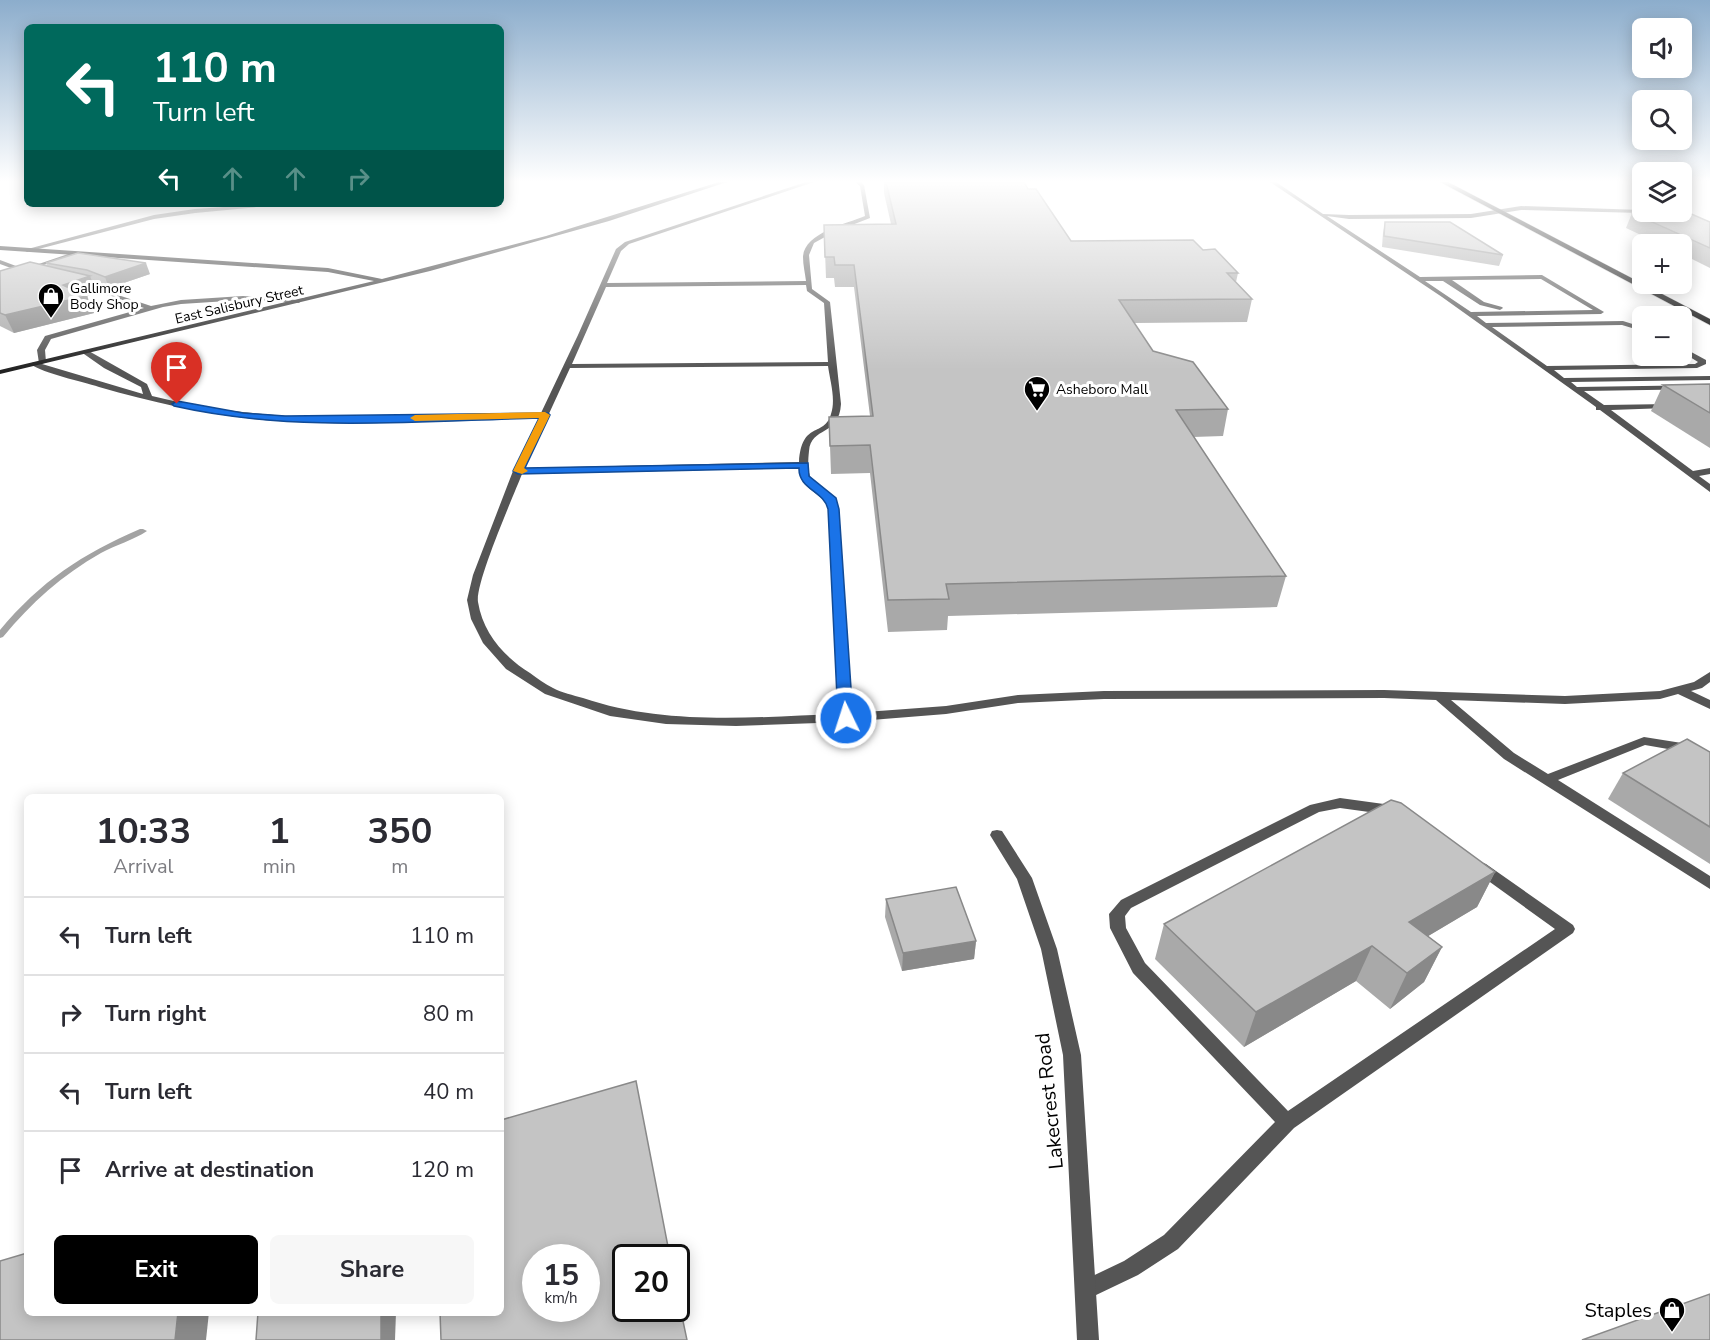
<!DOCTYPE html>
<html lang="en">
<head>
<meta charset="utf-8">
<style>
  body { margin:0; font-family:"Nunito Sans",sans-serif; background:#f7f7f7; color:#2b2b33; height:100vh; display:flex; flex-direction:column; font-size:22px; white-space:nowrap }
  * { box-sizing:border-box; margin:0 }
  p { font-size:20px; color:#7c7c81 }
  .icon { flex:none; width:33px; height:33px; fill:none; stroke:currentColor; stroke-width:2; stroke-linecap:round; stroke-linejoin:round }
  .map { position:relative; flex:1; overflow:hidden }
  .sheet { position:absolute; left:24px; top:794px; width:480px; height:522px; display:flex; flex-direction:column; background:#fff; border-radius:9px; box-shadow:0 3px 15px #0003 }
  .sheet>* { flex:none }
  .top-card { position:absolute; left:24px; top:24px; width:480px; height:183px; border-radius:9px; box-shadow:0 3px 15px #0003; background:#00695c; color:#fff; overflow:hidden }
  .tools { position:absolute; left:1632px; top:18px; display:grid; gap:12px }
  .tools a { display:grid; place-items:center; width:60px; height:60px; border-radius:9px; background:#fff; box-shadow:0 3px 15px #0003; font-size:30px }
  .speed { position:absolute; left:522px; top:1244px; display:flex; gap:12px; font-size:30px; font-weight:700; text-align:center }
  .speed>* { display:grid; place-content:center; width:78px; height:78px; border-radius:50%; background:#fff; box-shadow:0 3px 15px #0003; line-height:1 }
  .speed small { font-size:15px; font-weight:400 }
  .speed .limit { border:3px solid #111; border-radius:9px; background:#fff; color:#111 }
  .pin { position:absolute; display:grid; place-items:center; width:51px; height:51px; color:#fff; margin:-62px -26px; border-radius:50% 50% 50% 0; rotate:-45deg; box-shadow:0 0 6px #0007 }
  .pin .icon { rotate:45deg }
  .me { position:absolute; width:66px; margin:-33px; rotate:356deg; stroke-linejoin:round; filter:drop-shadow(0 0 4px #0008) }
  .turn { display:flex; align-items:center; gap:21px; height:126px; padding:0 30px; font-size:27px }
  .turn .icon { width:78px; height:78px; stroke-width:2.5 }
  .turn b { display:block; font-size:42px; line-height:51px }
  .lanes { display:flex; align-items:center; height:57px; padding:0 30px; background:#0003; justify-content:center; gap:30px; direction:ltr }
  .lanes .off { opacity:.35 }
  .eta { display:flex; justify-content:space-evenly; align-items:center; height:102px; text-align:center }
  .eta b { font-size:36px; font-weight:700; line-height:42px }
  .action { display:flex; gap:12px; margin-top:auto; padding:12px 30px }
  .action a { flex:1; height:69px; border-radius:9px; background:#000; color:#fff; font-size:24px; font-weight:700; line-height:69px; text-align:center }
  .action a+a { background:#f7f7f7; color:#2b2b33 }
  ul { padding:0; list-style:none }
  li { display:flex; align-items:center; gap:18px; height:78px; padding:0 30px; border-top:2px solid #e1e1e2 }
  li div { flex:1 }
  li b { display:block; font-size:22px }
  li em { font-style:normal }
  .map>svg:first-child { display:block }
</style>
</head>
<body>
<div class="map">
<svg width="1710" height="1340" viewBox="0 0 1710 1340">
  <rect width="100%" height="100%" fill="#fff"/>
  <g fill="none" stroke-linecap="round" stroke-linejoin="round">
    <path fill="#a3a3a3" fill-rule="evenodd" d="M140 529H143L147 531C134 540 115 545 101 553 62 575 31 603 3 637L0 638V630C41 581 82 554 140 529Z"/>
    <g stroke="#dbdbdb" stroke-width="1">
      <path id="primary" d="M1440 182H1448L1710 319V325Z"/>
    </g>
    <g fill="#555" fill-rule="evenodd">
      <path d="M806 182H814L629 244 621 251 607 283 806 281C805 273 803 265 803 257 804 233 846 224 865 216L860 186 855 182H861L864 185 870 218 834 232 814 243 809 255 812 289 830 302 841 404C839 437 811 426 809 451 804 497 825 478 839 509L852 713 946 706 1018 695 1104 691 1384 690 1565 696 1660 691 1694 682 1710 672V682L1702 688 1691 691 1710 700V709L1678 694 1660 699 1565 704 1451 700 1514 753 1548 774 1644 737 1688 744 1710 752V761L1685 752 1645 745 1558 780 1710 876V889L1504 759 1436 700 1384 698 1104 699 1018 703 946 714 846 722 736 726 666 724 610 716 545 694 506 669 483 643 471 619 467 600 473 575 513 471 539 418C452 420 365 427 278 421 218 417 158 404 99 387 81 381 45 374 30 364L34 362 39 363 37 350 45 336 144 308 77 285V283L79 282 151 306 181 300 243 296 297 300 300 302 299 303 243 300 181 304 163 307 51 339 45 350 46 362 42 364 143 394 141 387 104 368 84 354V350H87L147 384 152 396C280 428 411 416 541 413L578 335 616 249 625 242ZM806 285 807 291 824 303 828 362 572 364 606 287ZM828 366C830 381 836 399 831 414 824 438 802 420 799 462L524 468 570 368ZM799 468C799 490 822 491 829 509L839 714C754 717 665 726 583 698 573 695 562 693 553 688 545 684 537 678 530 673 504 657 483 633 478 602 475 583 513 497 522 474Z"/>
      <path d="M1270 182H1276L1323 214 1349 215 1471 214 1521 206 1642 210 1644 212 1642 213 1521 210 1471 218 1349 219 1327 216 1420 277 1542 275 1604 312 1601 314 1477 316 1486 323 1623 321 1642 327V331L1622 325 1492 327 1547 366 1695 364 1698 362 1682 352V347L1706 360V364L1697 368 1554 370 1564 378 1710 376V380L1571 382 1577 387 1710 385V389L1584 391 1604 405 1670 404V408H1667L1611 410 1693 471 1710 468V474L1699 476 1710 484V492L1600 410H1596V407L1442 297ZM1541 279 1593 310 1471 312 1425 281H1443L1480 305 1500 310 1503 308 1502 307 1484 302 1452 280Z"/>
      <path d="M265 204H289L195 213 154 219 27 252 24 250 154 215 195 209Z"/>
      <path d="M71 253 76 254 29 270 30 272 27 274 0 264V260L24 269Z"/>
      <path d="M1340 798 1391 805 1396 807 1398 810 1396 813 1391 815 1340 808 1319 812 1131 908 1125 916 1126 928 1145 963 1288 1111 1555 929 1476 872 1474 868 1476 864 1481 862 1486 864 1573 925 1575 929 1573 933 1294 1128 1178 1249 1138 1275 1094 1296 1087 1299 1080 1296 1077 1289 1080 1282 1124 1261 1164 1235 1275 1122 1133 973 1110 928 1109 914 1121 900 1310 805Z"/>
    </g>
    <path fill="#555" fill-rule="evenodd" d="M997 830 1002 831 1032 878 1057 949 1081 1055 1099 1340H1077L1063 1055 1041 949 1017 879 990 835 992 831Z"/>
    <path fill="#222" fill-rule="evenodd" d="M719 182H727L609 221 430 271 0 374V370L374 281 328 272 0 250V246L328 268 382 279 546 236Z"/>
    <use href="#primary" fill="#000" fill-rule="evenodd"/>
  </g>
  <g fill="#a9a9a9">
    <path d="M884 182H1024L1028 189 1071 241 1203 250 1238 273 1236 282 1252 299 1247 322 1134 323 1153 351 1228 409 1223 436 1193 437 1286 576 1277 607 948 616 947 630 888 632 870 473 831 474 829 417 870 416 854 287H835L834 278H826L824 225 891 224 884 193Z"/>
    <path d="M1632 213 1710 222V268L1682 254V244H1660L1626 228Z"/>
    <path d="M1385 222 1503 255 1499 266 1382 247 1383 233Z"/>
    <path d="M46 263 150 274 109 288 92 282 97 293 87 296 94 313 14 333 0 326V271L47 266Z"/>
    <path d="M1710 384V448L1651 411 1663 385Z"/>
    <path d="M1710 752V864L1608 799 1623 773Z"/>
    <path d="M1495 872 1477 907 1428 936 1442 947 1424 982 1390 1009 1356 981 1244 1047 1155 959 1164 924Z"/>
    <path d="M886 899 976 941 974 959 902 971 885 917Z"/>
  </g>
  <g fill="#898989">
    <path d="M146 263 150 274 109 288 105 277Z"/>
    <path d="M90 276 97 293 87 296 94 313 14 333 5 315 63 285Z"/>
    <path d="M1495 872 1477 907 1393 957 1409 922Z"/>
    <path d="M976 941 974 959 902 971 903 953Z"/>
    <path d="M1372 946 1356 981 1244 1047 1256 1012Z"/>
    <path d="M1442 947 1424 982 1390 1009 1407 973Z"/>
    <path d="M178 1312H209L206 1340H175Z"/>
    <path d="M381 1312H396L395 1340H381Z"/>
  </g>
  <g fill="#c4c4c4" stroke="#898989" stroke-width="1.5" fill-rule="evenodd">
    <path d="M886 182H1024L1028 189H1036L1071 241 1193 240 1203 250 1215 249 1238 273H1227L1252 299 1119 300 1153 351 1193 362 1228 409 1176 410 1286 576 946 584 949 599 888 600 870 445 830 446 829 417 873 416 854 265H835L834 257H825L824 225 896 224Z"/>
    <path d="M1638 200 1642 201V212H1682V210L1710 222V248L1632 213Z"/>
    <path d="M1385 222H1450L1503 255 1384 236Z"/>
    <path d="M78 253 146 263 105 277 87 270 46 263Z"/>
    <path d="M30 262 90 276 63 285 86 296 5 315 0 313V271Z"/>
    <path d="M1710 384V413L1663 385Z"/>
    <path d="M1687 739 1710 752V827L1623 773Z"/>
    <path d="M1391 800 1401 803 1495 872 1409 922 1442 947 1407 973 1372 946 1256 1012 1164 924Z"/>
    <path d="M956 887 976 941 903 953 886 899Z"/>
    <path d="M636 1081 670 1257H626V1308H676V1288L687 1340H441L440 1312H501V1120ZM536 1257H586V1308H536Z"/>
    <path d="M27 1253V1312H178L175 1340H0V1261Z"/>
    <path d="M1710 1294V1340H1582Z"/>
    <path d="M258 1312H381V1340H256Z"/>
  </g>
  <linearGradient id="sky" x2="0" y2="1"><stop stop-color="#8cadcc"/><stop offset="0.49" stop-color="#fff"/><stop offset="1" stop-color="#fff" stop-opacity="0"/></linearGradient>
  <rect width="1710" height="370" fill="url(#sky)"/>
  <path fill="#1a73e8" stroke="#114b97" stroke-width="1.5" d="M177 401 243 413 285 416 548 413 550 415 525 468 808 463 809 476 836 498 839 509 853 718 846 723 838 718 828 509C824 491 798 489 799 468L518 474 513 471 539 418C418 421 293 433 174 406L172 404Z"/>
  <path fill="#f59e0b" d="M545 412 550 415 524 468 528 471 522 474 513 471 539 418 415 421 410 418 415 415Z"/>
  <defs>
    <g id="shop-pin" transform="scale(1.35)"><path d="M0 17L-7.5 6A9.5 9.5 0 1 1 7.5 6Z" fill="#000" stroke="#fff"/><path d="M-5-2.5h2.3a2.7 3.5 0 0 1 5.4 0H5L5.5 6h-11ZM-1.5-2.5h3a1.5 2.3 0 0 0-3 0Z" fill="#fff"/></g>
    <g id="supermarket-pin" transform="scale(1.35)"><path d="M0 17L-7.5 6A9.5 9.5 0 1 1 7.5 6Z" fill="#000" stroke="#fff"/><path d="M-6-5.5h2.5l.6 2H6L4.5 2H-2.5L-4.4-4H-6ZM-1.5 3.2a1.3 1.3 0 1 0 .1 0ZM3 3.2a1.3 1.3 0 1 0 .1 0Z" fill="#fff"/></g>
  </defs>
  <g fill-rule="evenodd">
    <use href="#shop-pin" x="51" y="296"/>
    <use href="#supermarket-pin" x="1037" y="389"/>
    <use href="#shop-pin" x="1672" y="1310"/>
  </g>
  <g text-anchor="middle" stroke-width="6" stroke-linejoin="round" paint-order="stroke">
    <g font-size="14" fill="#000" stroke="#fff" text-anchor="start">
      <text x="70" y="293">Gallimore<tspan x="70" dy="16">Body Shop</tspan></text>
      <text x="1056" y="394">Asheboro Mall</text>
    </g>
    <g font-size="14" fill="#000" stroke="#fff">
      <text transform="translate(239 304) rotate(-13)" y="5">East Salisbury Street</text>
    </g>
    <g font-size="20" fill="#000" stroke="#fff">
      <text transform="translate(1049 1101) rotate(-96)" y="7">Lakecrest Road</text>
    </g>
    <g font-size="20" fill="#000" stroke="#fff" text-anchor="end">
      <text x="1652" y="1317">Staples</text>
    </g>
  </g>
</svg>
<div class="tools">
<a><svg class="icon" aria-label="sound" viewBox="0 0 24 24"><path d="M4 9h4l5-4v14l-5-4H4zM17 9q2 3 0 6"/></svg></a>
<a><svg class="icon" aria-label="search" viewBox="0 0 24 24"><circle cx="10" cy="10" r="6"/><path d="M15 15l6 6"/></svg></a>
<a><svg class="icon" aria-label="layers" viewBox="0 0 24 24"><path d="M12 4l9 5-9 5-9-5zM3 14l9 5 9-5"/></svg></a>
<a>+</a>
<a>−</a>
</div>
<div class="speed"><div>15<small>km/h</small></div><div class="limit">20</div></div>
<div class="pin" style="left:177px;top:404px;background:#d93025"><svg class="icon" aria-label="arrive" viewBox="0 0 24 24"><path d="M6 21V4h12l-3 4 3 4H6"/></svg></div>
<svg class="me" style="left:846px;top:718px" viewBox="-20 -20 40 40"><circle r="17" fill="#1a73e8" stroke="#fff" stroke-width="3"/><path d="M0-11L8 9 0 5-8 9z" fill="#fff"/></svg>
<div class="top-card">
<div class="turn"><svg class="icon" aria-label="left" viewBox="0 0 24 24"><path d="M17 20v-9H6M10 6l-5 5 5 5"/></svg><div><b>110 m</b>Turn left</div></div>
<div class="lanes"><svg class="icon" aria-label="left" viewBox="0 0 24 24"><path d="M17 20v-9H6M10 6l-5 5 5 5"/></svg><svg class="icon off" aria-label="ahead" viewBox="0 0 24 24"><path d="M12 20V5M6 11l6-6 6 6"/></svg><svg class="icon off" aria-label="ahead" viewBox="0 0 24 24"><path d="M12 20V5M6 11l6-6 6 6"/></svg><svg class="icon off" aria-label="right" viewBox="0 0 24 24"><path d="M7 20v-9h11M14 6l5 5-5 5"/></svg></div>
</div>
<section class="sheet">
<div class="eta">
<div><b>10:33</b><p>Arrival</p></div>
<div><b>1</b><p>min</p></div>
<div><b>350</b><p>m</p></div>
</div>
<ul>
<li><svg class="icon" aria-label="left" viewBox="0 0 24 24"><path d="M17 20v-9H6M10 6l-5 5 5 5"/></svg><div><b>Turn left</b></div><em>110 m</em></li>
<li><svg class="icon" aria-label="right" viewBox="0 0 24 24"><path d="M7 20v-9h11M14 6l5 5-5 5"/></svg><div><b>Turn right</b></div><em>80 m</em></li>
<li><svg class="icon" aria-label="left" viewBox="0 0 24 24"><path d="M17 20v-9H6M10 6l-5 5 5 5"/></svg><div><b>Turn left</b></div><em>40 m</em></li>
<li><svg class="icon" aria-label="arrive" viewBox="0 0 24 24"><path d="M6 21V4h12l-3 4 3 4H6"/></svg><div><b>Arrive at destination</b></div><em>120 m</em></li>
</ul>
<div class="action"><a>Exit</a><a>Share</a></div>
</section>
</div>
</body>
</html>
